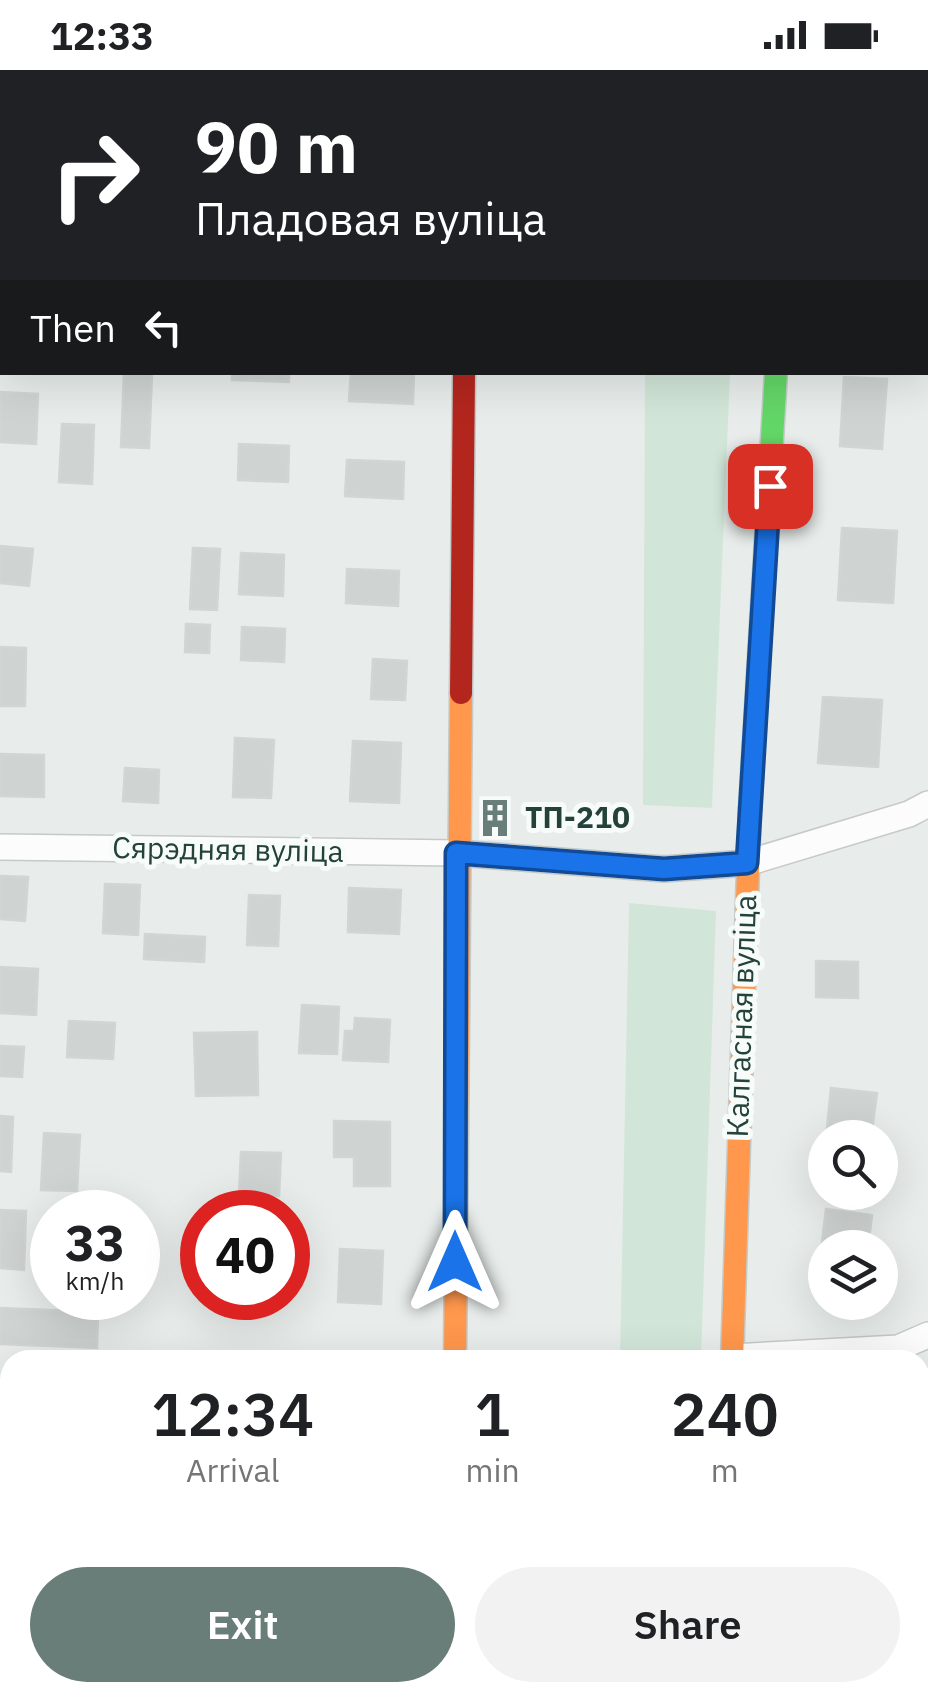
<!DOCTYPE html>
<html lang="en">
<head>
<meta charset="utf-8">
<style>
  body { margin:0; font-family:"IBM Plex Sans",sans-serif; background:#f2f2f2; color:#202124; height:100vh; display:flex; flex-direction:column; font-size:38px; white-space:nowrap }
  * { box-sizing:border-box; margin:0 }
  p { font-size:32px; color:#757577 }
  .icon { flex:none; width:55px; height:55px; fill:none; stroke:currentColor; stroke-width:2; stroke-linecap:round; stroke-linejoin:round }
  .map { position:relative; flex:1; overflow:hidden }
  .sheet { position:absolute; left:0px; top:1280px; width:930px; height:352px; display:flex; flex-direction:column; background:#fff; border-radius:30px 30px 0 0; box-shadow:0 10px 40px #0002 }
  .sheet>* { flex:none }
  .guide { position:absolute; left:0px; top:0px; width:930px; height:305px; box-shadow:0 10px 40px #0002; background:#202124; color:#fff; overflow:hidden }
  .controls { position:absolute; left:808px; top:1050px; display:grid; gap:20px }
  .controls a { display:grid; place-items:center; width:90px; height:90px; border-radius:50%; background:#fff; box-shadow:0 10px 40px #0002; font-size:50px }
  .speed { position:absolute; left:30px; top:1120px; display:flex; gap:20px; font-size:50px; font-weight:700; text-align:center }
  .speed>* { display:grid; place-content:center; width:130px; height:130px; border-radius:50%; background:#fff; box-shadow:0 10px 40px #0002; line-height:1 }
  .speed small { font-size:25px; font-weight:400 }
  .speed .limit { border:15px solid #d22; background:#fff; color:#111 }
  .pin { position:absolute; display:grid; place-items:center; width:85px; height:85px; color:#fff; margin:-42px; border-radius:20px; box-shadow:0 5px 15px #0006 }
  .me { position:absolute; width:110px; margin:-55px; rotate:0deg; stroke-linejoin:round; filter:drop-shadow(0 0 8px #0008) }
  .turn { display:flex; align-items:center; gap:35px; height:210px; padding:0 30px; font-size:45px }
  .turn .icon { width:130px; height:130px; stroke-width:2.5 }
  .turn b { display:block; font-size:70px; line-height:85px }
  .then { display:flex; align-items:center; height:95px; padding:0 30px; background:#0003; gap:20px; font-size:38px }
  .eta { display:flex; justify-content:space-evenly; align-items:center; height:170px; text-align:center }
  .eta b { font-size:60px; font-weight:600; line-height:70px }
  .action { display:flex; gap:20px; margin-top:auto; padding:20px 30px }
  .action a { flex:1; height:115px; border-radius:60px; background:#697e78; color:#fff; font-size:40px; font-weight:600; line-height:115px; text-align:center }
  .action a+a { background:#f2f2f2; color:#202124 }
  .status { display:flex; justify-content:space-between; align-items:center; height:70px; padding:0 50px; background:#fff; direction:ltr }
  .status svg { height:28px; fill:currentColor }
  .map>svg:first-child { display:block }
</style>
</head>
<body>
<div class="status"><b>12:33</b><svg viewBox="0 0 49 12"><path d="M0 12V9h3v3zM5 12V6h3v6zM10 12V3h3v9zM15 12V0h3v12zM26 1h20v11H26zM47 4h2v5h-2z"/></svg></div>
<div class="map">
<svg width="928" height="1631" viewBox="0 0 928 1631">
  <rect width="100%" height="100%" fill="#e8edeb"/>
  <g fill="#d1e6d8">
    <path d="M645 303H730L712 738 643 735Z"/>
    <path d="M629 833 716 841 701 1290H620Z"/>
  </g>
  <g fill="#cfd4d2" stroke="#d1d6d4" stroke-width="2.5">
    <path d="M232 302H289V312L232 310Z"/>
    <path d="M351 302H414L413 334 349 331Z"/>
    <path d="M124 303 152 304 149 378 121 377Z"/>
    <path d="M844 307 887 309 882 379 840 376Z"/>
    <path d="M0 322 38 324 36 374 0 372Z"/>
    <path d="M62 354 94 355 92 414 59 412Z"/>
    <path d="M239 374 289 376 288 412 238 410Z"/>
    <path d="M347 390 404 392 403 429 345 426Z"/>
    <path d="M842 458 897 461 893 533 838 530Z"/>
    <path d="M0 476 33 479 29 516 0 513Z"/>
    <path d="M193 478 220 479 217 540 190 539Z"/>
    <path d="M241 483 284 485 283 526 239 524Z"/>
    <path d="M347 499 399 501 398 536 346 533Z"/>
    <path d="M186 554 210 555 209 583 185 582Z"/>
    <path d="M242 557 285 559 284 592 241 590Z"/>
    <path d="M0 577 26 578 25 636H0Z"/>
    <path d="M373 589 407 591 405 630 371 629Z"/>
    <path d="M823 627 882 630 878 697 818 693Z"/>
    <path d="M235 668 274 670 271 728 233 727Z"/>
    <path d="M353 671 401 673 399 733 350 731Z"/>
    <path d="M0 684 44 685V727L0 726Z"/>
    <path d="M125 698 159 700 158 733 123 731Z"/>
    <path d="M483 742 507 743 506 754 483 752Z"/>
    <path d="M0 806 28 807 25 851 0 849Z"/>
    <path d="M105 814 140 815 138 865 103 863Z"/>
    <path d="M349 818 401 820 399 864 348 862Z"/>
    <path d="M249 825 280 826 278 876 247 875Z"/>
    <path d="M145 864 205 867 204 892 144 889Z"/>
    <path d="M816 891 858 892V928L816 927Z"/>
    <path d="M0 897 38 899 36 945 0 943Z"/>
    <path d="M302 935 339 937 337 984 299 983Z"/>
    <path d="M355 948 390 950 388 992 343 990 345 961H354Z"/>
    <path d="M69 951 115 953 113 989 67 987Z"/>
    <path d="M257 962 258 1025 196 1026 194 963Z"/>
    <path d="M0 976 24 977 22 1007 0 1006Z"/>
    <path d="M831 1018 877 1023 871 1068H826Z"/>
    <path d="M0 1046 13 1047 11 1102 0 1101Z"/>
    <path d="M334 1051 390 1052V1116H354V1087H334Z"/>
    <path d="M44 1063 80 1065 77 1121 41 1120Z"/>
    <path d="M241 1082 281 1083 279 1126 239 1125Z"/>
    <path d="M826 1139 872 1145 868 1178H825V1222L816 1221Z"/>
    <path d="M0 1140 26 1141 24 1200 0 1198Z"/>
    <path d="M340 1179 383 1181 381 1234 338 1232Z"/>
    <path d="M0 1238 98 1242 97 1278 0 1274Z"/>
    <path d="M0 1338 10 1339V1374L0 1373Z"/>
    <path d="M331 1622H389L388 1631H331Z"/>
    <path d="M792 1622H849L848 1631H792Z"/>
  </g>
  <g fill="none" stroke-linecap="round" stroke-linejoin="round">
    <g stroke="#c5cac8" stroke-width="28">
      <g id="street">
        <path d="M781 0V2"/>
        <path d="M465 2V0"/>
        <path d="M0 777 457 783 664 799 747 793 909 744 928 734"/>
        <path d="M732 1287 898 1278 928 1265"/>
        <path d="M449 1631V1622"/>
        <path d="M713 1631 714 1622"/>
      </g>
    </g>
    <g stroke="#c3cbc8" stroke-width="25">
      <path id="fast" d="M750 738 776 302"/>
    </g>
    <g stroke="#c3cbc8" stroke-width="25">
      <g id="slow">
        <path d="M455 1290 461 623"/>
        <path d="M732 1290 750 738"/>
      </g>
    </g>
    <g stroke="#c3cbc8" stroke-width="25">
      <path id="jam" d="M461 623 464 302"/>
    </g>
    <use href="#street" stroke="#fcfcfc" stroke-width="25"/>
    <use href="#fast" stroke="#63d668" stroke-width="22"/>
    <use href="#slow" stroke="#ff974d" stroke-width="22"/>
    <use href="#jam" stroke="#b3261e" stroke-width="22"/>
  </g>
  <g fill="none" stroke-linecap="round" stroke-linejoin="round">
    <g stroke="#114b97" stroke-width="25">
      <path id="route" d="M455 1192 456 783 664 799 747 793 770 416"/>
    </g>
    <use href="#route" stroke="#1a73e8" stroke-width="18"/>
  </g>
  <defs>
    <g id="building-bare" transform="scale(3)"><path d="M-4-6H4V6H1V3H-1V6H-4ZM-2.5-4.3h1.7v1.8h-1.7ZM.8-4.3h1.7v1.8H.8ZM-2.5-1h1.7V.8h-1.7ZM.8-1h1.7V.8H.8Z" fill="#697e78" stroke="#f7fbf9" stroke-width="2.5" paint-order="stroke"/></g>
  </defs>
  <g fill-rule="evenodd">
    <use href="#building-bare" x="495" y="748"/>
  </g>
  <g text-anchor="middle" stroke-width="10" stroke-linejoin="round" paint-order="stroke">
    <g font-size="30" font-weight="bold" fill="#24423a" stroke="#f7fbf9" text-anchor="start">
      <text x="525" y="758">ТП-210</text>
    </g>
    <g font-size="30" fill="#24423a" stroke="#f7fbf9">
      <text transform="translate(228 780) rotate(1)" y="10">Сярэдняя вуліца</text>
      <text transform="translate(742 946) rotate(-88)" y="10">Калгасная вуліца</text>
    </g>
  </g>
</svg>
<div class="controls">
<a><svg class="icon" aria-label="search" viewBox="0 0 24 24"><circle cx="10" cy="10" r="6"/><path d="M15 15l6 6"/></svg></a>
<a><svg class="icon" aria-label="layers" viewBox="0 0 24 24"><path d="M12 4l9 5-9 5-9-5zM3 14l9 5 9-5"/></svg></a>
</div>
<div class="speed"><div>33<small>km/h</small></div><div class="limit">40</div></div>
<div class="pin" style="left:770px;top:416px;background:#d93025"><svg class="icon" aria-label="arrive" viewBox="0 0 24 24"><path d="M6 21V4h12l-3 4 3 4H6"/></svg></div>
<svg class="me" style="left:455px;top:1192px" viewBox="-20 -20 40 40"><path d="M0-17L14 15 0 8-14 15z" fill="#1a73e8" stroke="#fff" stroke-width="4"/></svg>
<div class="guide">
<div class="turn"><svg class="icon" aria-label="right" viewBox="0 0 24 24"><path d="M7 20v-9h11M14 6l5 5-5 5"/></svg><div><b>90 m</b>Пладовая вуліца</div></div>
<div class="then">Then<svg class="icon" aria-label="left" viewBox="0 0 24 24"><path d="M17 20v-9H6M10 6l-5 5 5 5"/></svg></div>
</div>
<section class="sheet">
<div class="eta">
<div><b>12:34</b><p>Arrival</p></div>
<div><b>1</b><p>min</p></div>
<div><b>240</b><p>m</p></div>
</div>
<div class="action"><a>Exit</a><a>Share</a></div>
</section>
</div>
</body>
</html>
